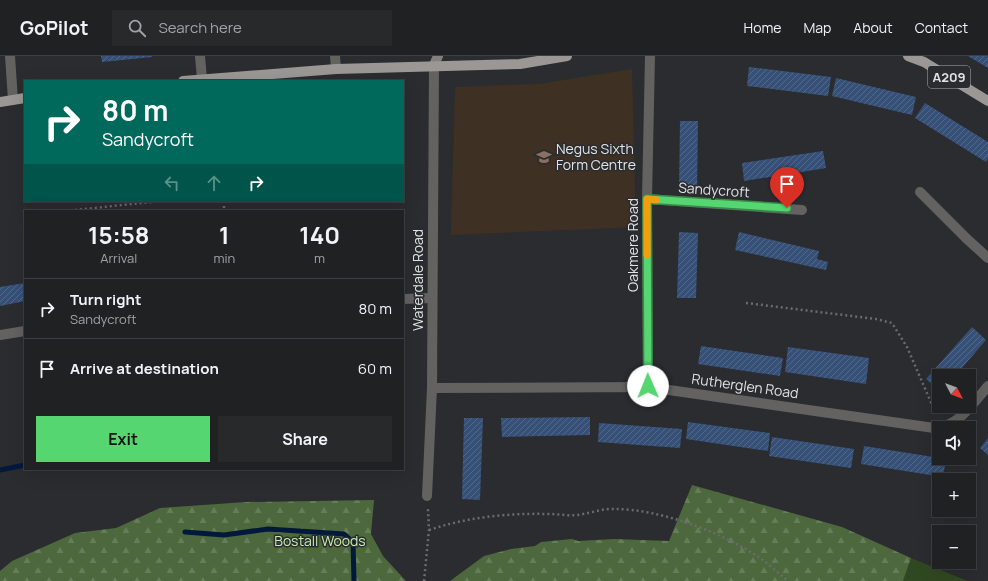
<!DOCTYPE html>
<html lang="en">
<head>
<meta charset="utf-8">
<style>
  body { margin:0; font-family:Manrope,sans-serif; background:#28292b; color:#f1f3f6; height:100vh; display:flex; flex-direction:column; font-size:15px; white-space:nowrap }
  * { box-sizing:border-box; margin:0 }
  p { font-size:13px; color:#a2a3a6 }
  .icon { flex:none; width:22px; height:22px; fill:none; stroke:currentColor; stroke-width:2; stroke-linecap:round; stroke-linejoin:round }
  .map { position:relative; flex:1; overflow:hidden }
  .side { position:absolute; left:24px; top:154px; width:380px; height:260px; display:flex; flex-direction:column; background:#202123; border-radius:0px; box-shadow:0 4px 16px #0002,0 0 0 1px #3d3e41 }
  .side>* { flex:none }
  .guide { position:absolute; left:24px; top:24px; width:380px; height:122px; border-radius:0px; box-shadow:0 4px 16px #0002,0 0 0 1px #3d3e41; background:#00695c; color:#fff; overflow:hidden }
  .needle { width:26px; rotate:131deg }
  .controls { position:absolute; left:932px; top:313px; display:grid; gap:8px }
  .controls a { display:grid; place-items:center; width:44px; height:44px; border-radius:0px; background:#202123; box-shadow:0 4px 16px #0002,0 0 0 1px #3d3e41; font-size:20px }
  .pin { position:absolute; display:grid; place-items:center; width:34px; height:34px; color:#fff; margin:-41px -17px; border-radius:50% 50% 50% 0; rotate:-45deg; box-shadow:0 0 4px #0007 }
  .pin .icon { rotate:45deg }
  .me { position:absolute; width:44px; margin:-22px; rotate:359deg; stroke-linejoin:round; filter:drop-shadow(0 0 3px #0008) }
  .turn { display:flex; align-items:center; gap:14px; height:84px; padding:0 12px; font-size:18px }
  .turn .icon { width:52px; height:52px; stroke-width:2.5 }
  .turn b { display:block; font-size:28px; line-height:34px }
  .lanes { display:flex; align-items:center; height:38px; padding:0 12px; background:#0003; justify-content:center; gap:20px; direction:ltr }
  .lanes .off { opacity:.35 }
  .eta { display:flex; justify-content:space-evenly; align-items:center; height:68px; text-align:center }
  .eta b { font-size:24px; font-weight:700; line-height:28px }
  .cta { display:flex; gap:8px; margin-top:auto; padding:8px 12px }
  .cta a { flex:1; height:46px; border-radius:0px; background:#56d671; color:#111; font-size:16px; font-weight:700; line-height:46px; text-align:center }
  .cta a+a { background:#28292b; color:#f1f3f6 }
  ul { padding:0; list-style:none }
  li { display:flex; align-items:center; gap:12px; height:60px; padding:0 12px; border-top:1px solid #3d3e41 }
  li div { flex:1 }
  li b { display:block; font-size:15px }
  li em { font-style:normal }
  header { display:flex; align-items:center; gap:24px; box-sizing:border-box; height:56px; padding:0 20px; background:#202123; border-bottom:1px solid #3d3e41 }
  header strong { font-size:19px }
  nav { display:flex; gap:22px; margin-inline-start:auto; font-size:14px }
  .search { width:280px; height:36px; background:#28292b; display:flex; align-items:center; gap:10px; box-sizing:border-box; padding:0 14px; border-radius:0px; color:#a2a3a6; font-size:15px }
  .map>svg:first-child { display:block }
</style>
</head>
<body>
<header>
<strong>GoPilot</strong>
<div class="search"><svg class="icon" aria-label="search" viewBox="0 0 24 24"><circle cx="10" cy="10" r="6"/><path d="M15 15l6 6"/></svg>Search here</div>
<nav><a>Home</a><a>Map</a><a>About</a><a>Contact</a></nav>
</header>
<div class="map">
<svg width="988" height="525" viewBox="0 0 988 525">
  <defs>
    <pattern id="forest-firs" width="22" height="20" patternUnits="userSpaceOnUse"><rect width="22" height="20" fill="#4d683d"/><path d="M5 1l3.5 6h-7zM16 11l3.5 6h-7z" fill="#667d59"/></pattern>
    <pattern id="building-hatch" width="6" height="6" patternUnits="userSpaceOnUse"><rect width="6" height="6" fill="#365078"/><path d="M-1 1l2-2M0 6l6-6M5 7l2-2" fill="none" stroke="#53698b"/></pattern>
  </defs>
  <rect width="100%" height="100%" fill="#2a2c2f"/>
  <path fill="#3f3024" d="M632 13 636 171 451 179 455 31 539 28Z"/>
  <path fill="#304822" d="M911 502 968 525H903Z"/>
  <g fill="url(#forest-firs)">
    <path d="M692 429 842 471 911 502 903 525H450L484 500 511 493 535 490 541 486 572 483 578 485 614 483 669 485Z"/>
    <path d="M374 444 371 478 383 500 406 525H0V515L12 505 75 477 116 472 160 452 246 446Z"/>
  </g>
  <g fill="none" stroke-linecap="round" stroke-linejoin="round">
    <g stroke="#02193c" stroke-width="5">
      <path d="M0 414 25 409"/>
      <path d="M185 476 224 479 268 473 344 478 353 486 354 525"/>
    </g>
  </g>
  <g fill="url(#building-hatch)">
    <path d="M101 0H152V1L102 6Z"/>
    <path d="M968 0H988V12Z"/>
    <path d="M749 11 831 21 828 40 747 30Z"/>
    <path d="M836 22 916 41 912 59 832 40Z"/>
    <path d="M925 47 988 86V102L986 106 915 62Z"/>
    <path d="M680 65H698L697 134H679Z"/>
    <path d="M823 95 826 112 744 125 742 107Z"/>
    <path d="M679 176 698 177 696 242H677Z"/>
    <path d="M739 176 819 195 817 203 828 206 826 214 735 194Z"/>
    <path d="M25 227V245L0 250V231Z"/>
    <path d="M972 271 986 284 955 320H939V334L926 323Z"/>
    <path d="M701 290 783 302 780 320 698 308Z"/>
    <path d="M788 291 869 302 866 328 785 316Z"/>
    <path d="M590 361V379L502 381 501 362Z"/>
    <path d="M464 362H483L480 444 462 443Z"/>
    <path d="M688 366 770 377 768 395 686 383Z"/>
    <path d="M599 367 682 373 680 392 598 386Z"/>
    <path d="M772 381 854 393 851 412 769 400Z"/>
    <path d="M988 382V399L980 392Z"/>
    <path d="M864 390 946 403 943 421 861 408Z"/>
  </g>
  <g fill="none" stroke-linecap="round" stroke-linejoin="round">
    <g stroke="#6a6c6f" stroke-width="2.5" stroke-dasharray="2 3" stroke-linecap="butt">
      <path d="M224 145V155"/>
      <path d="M65 155 161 145"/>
      <path d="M746 247 876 263 892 267 907 291 936 358"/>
      <path d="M429 474C468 461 508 457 549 458 558 458 567 460 576 459 589 458 602 452 615 453 659 453 721 476 757 500 768 507 778 517 788 525"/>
      <path d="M424 525 429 474 428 453"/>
    </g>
    <g stroke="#636261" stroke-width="10">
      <path d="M335 0 336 13"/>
      <path d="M920 136 967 183 988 202"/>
    </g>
    <g stroke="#636261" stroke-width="10">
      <path d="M10 0 13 44"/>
      <path d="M200 0 202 23"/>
      <path d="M647 143 802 154"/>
      <path d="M403 243 432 242"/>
      <path d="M0 279 25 275"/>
      <path d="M648 331 647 143 650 0"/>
      <path d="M432 332 648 331 934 372C959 371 973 347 988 330"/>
      <path d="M427 440 432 332 434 9"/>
    </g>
    <path stroke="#82807e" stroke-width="10" d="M434 9 438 0"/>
    <g stroke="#9a9795" stroke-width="10">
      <path d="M908 0 924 6 988 45"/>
      <path d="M183 25 336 13 520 8 567 0"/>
      <path d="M0 46 25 42"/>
    </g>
  </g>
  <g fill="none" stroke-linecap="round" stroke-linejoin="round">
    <g stroke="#388b49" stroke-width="10">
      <path id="route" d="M648 330 647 143 787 152"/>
    </g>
    <use href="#route" stroke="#56d671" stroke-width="7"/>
    <path stroke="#f59e0b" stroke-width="7" d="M647 199V143L656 144"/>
  </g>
  <defs>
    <g id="school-bare" transform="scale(1.2)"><path d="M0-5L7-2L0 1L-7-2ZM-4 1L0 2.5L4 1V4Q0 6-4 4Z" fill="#8d6e63" stroke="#2a2c2f" stroke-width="2.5" paint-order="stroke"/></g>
  </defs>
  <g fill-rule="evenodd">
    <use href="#school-bare" x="544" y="101"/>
  </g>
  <g text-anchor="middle" stroke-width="3" stroke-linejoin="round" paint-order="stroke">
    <rect fill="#2a2c2f" stroke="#abacae" stroke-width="1" x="928" y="10" width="42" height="22" rx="3"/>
    <g font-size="13" font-weight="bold" fill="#e2e3e5">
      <text x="949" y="26">A209</text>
    </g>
    <g font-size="14" fill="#e2e3e5" stroke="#2a2c2f" text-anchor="start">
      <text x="556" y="98">Negus Sixth<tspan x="556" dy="16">Form Centre</tspan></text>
    </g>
    <g font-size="14" fill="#e2e3e5" stroke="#2a2c2f">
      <text transform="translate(714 134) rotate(4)" y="5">Sandycroft</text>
      <text transform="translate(633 189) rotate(-90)" y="5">Oakmere Road</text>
      <text transform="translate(418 224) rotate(-90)" y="5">Waterdale Road</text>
      <text transform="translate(745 330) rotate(8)" y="5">Rutherglen Road</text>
    </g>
    <g font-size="14" fill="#c3f1ab" stroke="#2a2c2f">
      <text x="320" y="490">Bostall Woods</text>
    </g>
  </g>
</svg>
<div class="controls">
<a><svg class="needle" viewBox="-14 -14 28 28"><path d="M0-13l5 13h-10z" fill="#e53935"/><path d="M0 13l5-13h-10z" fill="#a2a3a6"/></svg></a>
<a><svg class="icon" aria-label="sound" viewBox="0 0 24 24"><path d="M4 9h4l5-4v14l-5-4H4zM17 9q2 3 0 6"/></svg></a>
<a>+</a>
<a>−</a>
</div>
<div class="pin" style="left:787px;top:152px;background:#d93025"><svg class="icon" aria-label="arrive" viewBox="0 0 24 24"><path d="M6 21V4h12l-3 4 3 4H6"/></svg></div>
<svg class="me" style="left:648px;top:330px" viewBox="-20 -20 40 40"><circle r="19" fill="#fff"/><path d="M0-13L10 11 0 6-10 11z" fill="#56d671"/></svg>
<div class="guide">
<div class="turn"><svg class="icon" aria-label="right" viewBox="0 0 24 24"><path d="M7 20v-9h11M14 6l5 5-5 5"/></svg><div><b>80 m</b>Sandycroft</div></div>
<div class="lanes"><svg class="icon off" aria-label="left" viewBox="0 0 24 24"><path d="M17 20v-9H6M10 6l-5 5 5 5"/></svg><svg class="icon off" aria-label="ahead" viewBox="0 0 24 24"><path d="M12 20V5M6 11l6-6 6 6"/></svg><svg class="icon" aria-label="right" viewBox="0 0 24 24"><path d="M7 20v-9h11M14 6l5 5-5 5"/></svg></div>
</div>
<section class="side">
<div class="eta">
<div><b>15:58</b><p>Arrival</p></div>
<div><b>1</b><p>min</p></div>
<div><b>140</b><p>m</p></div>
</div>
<ul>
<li><svg class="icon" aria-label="right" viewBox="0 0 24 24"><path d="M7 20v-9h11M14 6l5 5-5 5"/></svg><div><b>Turn right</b><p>Sandycroft</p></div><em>80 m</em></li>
<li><svg class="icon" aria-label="arrive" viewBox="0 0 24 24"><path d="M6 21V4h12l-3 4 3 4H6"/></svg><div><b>Arrive at destination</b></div><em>60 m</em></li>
</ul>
<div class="cta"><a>Exit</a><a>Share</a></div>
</section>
</div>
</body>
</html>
